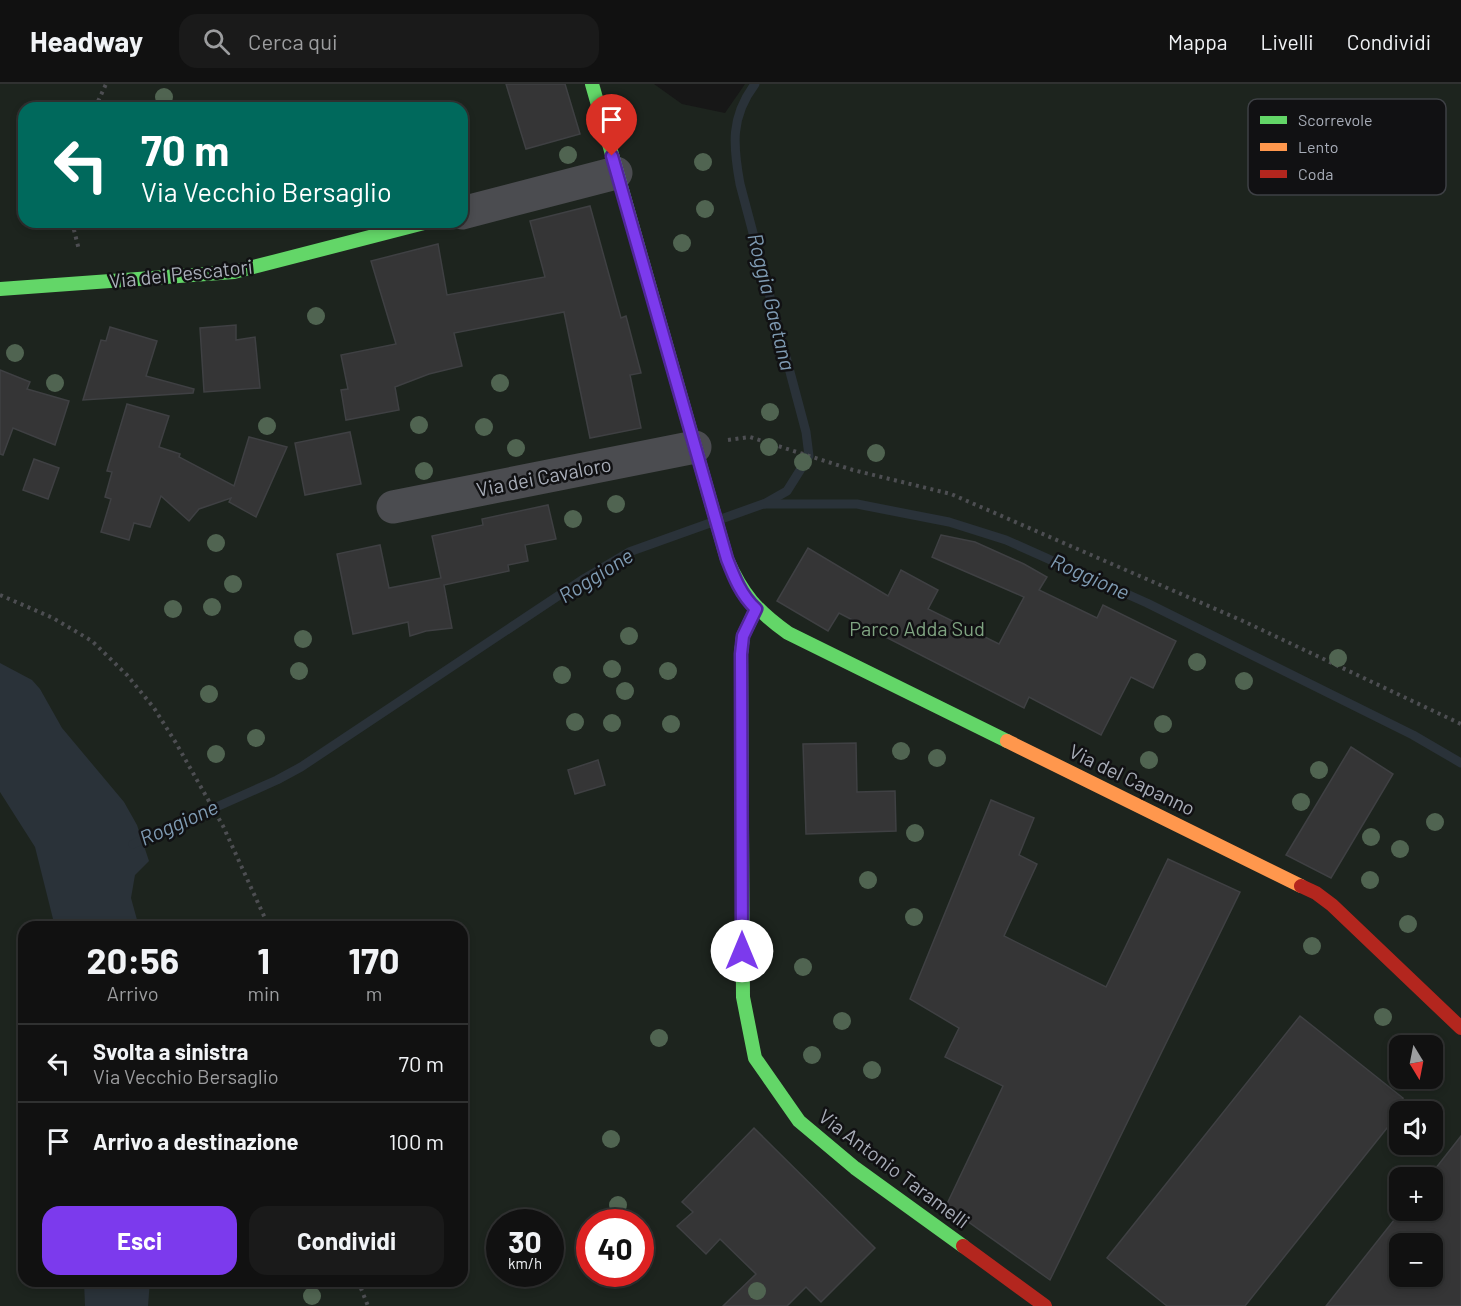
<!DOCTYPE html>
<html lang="it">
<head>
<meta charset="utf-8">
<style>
  body { margin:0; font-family:Barlow,sans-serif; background:#1a1a1a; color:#f1f3f6; height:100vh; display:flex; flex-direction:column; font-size:22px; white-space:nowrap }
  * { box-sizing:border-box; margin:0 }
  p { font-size:20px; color:#9c9d9f }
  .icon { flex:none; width:33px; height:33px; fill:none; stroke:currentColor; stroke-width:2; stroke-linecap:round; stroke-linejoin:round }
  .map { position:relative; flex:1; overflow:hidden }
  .panel { position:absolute; left:18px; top:837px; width:450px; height:366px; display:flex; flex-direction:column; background:#111; border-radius:18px; box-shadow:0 3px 9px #0003,0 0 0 2px #303131 }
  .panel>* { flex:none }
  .banner { position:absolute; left:18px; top:18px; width:450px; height:126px; border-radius:18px; box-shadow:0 3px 9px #0003,0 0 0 2px #303131; background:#00695c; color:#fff; overflow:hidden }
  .needle { width:39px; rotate:170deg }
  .controls { position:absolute; left:1389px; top:951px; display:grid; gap:12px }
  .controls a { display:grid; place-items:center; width:54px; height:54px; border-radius:12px; background:#111; box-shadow:0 3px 9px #0003,0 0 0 2px #303131; font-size:30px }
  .speed { position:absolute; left:486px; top:1125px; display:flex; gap:12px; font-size:30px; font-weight:700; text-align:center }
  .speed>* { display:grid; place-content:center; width:78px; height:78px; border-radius:50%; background:#111; box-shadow:0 3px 9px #0003,0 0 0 2px #303131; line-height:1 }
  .speed small { font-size:15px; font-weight:400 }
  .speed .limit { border:9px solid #d22; background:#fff; color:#111 }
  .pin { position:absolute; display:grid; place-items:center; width:51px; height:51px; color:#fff; margin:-62px -26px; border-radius:50% 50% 50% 0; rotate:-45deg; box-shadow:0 0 6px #0007 }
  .pin .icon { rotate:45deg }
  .me { position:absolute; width:66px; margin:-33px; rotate:0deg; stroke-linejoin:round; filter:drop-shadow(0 0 4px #0008) }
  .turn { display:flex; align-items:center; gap:21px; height:126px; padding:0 24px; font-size:27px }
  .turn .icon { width:78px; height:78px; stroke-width:2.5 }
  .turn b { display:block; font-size:42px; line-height:51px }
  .eta { display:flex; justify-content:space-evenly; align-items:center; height:102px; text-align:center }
  .eta b { font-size:36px; font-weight:700; line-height:42px }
  .button { display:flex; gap:12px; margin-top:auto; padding:12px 24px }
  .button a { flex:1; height:69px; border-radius:18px; background:#7c3aed; color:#fff; font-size:24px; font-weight:700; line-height:69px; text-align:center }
  .button a+a { background:#1a1a1a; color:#f1f3f6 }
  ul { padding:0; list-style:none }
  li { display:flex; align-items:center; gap:18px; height:78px; padding:0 24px; border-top:2px solid #303131 }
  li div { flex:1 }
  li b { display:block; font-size:22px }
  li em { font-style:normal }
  header { display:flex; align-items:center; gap:36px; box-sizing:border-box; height:84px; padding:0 30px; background:#111; border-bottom:2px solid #303131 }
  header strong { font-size:28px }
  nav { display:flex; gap:33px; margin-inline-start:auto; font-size:21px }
  .search { width:420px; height:54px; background:#1a1a1a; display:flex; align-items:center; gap:15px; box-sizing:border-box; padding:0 21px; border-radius:18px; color:#9c9d9f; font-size:22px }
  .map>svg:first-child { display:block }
</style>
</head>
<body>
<header>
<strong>Headway</strong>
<div class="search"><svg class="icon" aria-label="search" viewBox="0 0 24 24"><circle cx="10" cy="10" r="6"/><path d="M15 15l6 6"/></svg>Cerca qui</div>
<nav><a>Mappa</a><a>Livelli</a><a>Condividi</a></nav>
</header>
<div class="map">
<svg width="1461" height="1222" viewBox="0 0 1461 1222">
  <rect width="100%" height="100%" fill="#171717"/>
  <path fill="#1d241e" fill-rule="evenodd" d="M0 0H654L682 20 725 29 745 0H1461V1222H0ZM24 24H462V138H24ZM24 843H462V1197H24ZM1400 962H1432V994H1400ZM1400 1028H1432V1060H1400ZM1400 1094H1432V1126H1400ZM500 1138H550V1190H500ZM590 1138H640V1190H590ZM1400 1160H1432V1192H1400Z"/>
  <g fill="#2a3239">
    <path d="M0 579 32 596 40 605 62 644 124 718 137 741 149 777 135 791 131 814 139 843H55L35 763 0 708Z"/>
    <path d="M84 1197H150L148 1222H85Z"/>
  </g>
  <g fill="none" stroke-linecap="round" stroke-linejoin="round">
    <g stroke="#2a3239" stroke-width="9">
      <path d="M755 0C730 33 733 62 740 100L806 348 809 372 787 407 764 420"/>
      <path d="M133 760 277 696 301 683 585 494 629 468 763 420H857L949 438 1006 456 1147 519 1413 651 1461 679"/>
    </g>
  </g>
  <g fill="#353536" stroke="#3f4043" stroke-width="1.5" fill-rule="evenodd">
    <path d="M506 0H565L580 50 526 65Z"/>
    <path d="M590 122 621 234 626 232 641 289 630 291 641 344 590 354 564 228 454 249 462 282 429 290 395 303 399 326 346 336 341 306 348 305 341 271 396 260 371 177 438 160 447 211 545 193 530 137Z"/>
    <path d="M236 241V256L255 253 260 304 204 308 200 244Z"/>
    <path d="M110 243 157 257 146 292 194 305 193 309 83 316 101 256 106 257Z"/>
    <path d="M0 286 30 298 27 305 69 317 55 361 13 344 3 371 0 370Z"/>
    <path d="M127 320 169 332 159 363 180 370 179 373 234 402 249 353 287 363 256 433 229 418 231 414 199 425 189 437 161 412 150 443 134 439 129 456 101 448 111 415 105 413 112 388 107 387Z"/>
    <path d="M350 348 361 400 305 411 295 359Z"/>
    <path d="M34 375 59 384 48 415 23 406Z"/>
    <path d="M548 421 556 455 525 461 528 477 508 481 509 487 444 501 452 544 426 547 410 552 408 538 353 550 337 470 380 461 389 504 441 494 432 452 483 441 482 435Z"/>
    <path d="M941 451 975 458 1024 480 1047 493 1039 506 1097 534 1103 521 1176 557 1153 604 1131 593 1101 651 1029 613 1024 624 839 529 828 547 777 517 808 464 888 512 901 486 938 506 928 525 999 560 1024 513 932 473Z"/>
    <path d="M856 659 857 708 895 707 896 747 806 750 803 660Z"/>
    <path d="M1351 663 1393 690 1331 794 1286 771Z"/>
    <path d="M598 676 605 701 575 710 568 686Z"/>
    <path d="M991 716 1034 734 1019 771 1037 780 1004 852 1106 903 1168 775 1240 808 1050 1196 946 1122 1003 1002 945 973 959 944 910 915Z"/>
    <path d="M1300 932 1403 1014V1024L1245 1222H1167L1107 1174Z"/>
    <path d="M754 1044 875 1164 821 1218 806 1203 787 1222H723L756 1190 720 1155 706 1170 677 1142 693 1128 682 1118Z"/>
    <path d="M1461 1052V1222H1326L1402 1126H1432V1094H1428ZM1400 1160H1432V1192H1400Z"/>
  </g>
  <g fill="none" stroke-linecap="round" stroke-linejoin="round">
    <g stroke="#4d4e52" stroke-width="4" stroke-dasharray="3 4.5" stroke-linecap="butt">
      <path d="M95 24 106 0"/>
      <path d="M72 138 79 166"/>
      <path d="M728 356 750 353 853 386 951 410 1243 537 1461 640"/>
      <path d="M0 511 53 534 92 557 127 591 154 624 176 659 223 742 269 843"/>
      <path d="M358 1197 368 1222"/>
    </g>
    <g stroke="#4b4c50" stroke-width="33">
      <path d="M462 129 616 89"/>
      <path d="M393 423 695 363"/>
    </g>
    <g stroke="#63d668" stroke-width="14">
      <path d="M592 0 727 475C742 510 757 527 788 549L1007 657"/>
      <path d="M0 205 234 188 428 138"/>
      <path d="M756 525 743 552 741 570 743 913 755 974 799 1037 855 1084 963 1162"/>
    </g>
    <path stroke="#ff974d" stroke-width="14" d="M1007 657 1301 802"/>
    <g stroke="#b3261e" stroke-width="14">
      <path d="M1301 802 1316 809 1332 821 1461 944"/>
      <path d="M963 1162 1045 1222"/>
    </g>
  </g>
  <g fill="#506451">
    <circle cx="164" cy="13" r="9"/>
    <circle cx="568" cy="71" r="9"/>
    <circle cx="703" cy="78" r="9"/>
    <circle cx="705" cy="125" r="9"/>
    <circle cx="682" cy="159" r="9"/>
    <circle cx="316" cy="232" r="9"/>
    <circle cx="15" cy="269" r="9"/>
    <circle cx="55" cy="299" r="9"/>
    <circle cx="500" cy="299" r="9"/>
    <circle cx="770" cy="328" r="9"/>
    <circle cx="419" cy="341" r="9"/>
    <circle cx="267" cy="342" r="9"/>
    <circle cx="484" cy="343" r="9"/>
    <circle cx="769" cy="363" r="9"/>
    <circle cx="516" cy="364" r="9"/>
    <circle cx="876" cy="369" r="9"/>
    <circle cx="803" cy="378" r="9"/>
    <circle cx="424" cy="387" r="9"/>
    <circle cx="616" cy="420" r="9"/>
    <circle cx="573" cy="435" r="9"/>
    <circle cx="216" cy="459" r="9"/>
    <circle cx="233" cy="500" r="9"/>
    <circle cx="212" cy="523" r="9"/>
    <circle cx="173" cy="525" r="9"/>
    <circle cx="629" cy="552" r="9"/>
    <circle cx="303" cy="555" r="9"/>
    <circle cx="1338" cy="574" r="9"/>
    <circle cx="1197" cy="578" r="9"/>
    <circle cx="612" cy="585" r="9"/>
    <circle cx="299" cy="587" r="9"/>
    <circle cx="668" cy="587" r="9"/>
    <circle cx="562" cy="591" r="9"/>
    <circle cx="1244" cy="597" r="9"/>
    <circle cx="625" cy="607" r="9"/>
    <circle cx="209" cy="610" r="9"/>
    <circle cx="575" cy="638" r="9"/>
    <circle cx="612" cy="639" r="9"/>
    <circle cx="671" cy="640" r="9"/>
    <circle cx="1163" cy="640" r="9"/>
    <circle cx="256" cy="654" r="9"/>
    <circle cx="901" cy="667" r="9"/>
    <circle cx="216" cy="670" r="9"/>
    <circle cx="937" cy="674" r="9"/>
    <circle cx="1149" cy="676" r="9"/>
    <circle cx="1319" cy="686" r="9"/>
    <circle cx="1301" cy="718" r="9"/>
    <circle cx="1435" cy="738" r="9"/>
    <circle cx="915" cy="749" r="9"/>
    <circle cx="1371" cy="753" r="9"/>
    <circle cx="1400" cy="765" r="9"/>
    <circle cx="868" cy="796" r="9"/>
    <circle cx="1370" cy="796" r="9"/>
    <circle cx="914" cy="833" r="9"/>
    <circle cx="1408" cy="840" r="9"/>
    <circle cx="1312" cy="862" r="9"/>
    <circle cx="803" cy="883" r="9"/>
    <circle cx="1383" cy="933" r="9"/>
    <circle cx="842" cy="937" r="9"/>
    <circle cx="659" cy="954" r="9"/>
    <circle cx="812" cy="971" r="9"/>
    <circle cx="872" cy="986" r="9"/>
    <circle cx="611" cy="1055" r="9"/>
    <circle cx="618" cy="1121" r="9"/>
    <circle cx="757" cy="1207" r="9"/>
    <circle cx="312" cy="1212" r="9"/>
  </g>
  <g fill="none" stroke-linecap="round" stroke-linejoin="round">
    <g stroke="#51269a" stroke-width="15">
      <path id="route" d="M612 72 727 475C734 493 741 511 756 525L743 552 741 570 742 867"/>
    </g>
    <use href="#route" stroke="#7c3aed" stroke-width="10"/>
  </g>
  <g text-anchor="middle" stroke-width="5" stroke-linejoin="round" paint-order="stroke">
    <g font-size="20" fill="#a8adb8" stroke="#111113">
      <text transform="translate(181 190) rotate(-6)" y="7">Via dei Pescatori</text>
      <text transform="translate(544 393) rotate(-11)" y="7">Via dei Cavaloro</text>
      <text transform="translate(1132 696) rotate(26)" y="7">Via del Capanno</text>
      <text transform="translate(894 1085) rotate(37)" y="7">Via Antonio Taramelli</text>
    </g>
    <g font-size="20" fill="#7fa381" stroke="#111113">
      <text x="917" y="552">Parco Adda Sud</text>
    </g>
    <g font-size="21" font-style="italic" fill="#7f9bb3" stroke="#111113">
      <text transform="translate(771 218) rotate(76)" y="7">Roggia Gaetana</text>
      <text transform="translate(596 492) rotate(-32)" y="7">Roggione</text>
      <text transform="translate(1090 493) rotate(24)" y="7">Roggione</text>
      <text transform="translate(179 739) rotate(-24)" y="7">Roggione</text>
    </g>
  </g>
  <rect x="1248" y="15" width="198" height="96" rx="9" fill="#111113" stroke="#3e4045" stroke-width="1.5"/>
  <rect x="1260" y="32" width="27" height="8" fill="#63d668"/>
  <rect x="1260" y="59" width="27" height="8" fill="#ff974d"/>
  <rect x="1260" y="86" width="27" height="8" fill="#b3261e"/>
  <g font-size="16" fill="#a8adb8">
    <text x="1298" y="42">Scorrevole</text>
    <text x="1298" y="69">Lento</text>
    <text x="1298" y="96">Coda</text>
  </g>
</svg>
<div class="controls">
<a><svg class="needle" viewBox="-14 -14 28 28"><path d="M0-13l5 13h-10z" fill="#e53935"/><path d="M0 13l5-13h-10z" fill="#9c9d9f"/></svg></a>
<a><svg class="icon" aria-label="sound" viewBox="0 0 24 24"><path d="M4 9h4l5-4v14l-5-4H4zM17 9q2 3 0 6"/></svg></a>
<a>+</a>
<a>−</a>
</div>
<div class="speed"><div>30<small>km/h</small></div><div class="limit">40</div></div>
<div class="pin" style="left:612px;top:72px;background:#d93025"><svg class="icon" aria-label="arrive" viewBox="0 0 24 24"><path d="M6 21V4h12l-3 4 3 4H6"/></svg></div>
<svg class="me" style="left:742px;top:867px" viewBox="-20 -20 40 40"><circle r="19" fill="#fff"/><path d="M0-13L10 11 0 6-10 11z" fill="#7c3aed"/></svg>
<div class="banner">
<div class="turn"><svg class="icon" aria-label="left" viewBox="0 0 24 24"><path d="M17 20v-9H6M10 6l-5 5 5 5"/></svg><div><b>70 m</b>Via Vecchio Bersaglio</div></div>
</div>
<section class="panel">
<div class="eta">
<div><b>20:56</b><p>Arrivo</p></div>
<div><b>1</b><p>min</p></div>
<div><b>170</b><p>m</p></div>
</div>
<ul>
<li><svg class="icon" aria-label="left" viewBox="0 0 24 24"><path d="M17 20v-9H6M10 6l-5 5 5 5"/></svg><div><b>Svolta a sinistra</b><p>Via Vecchio Bersaglio</p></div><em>70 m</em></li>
<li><svg class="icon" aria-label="arrive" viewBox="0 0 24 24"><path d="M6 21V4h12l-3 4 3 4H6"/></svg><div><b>Arrivo a destinazione</b></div><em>100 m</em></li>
</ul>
<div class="button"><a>Esci</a><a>Condividi</a></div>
</section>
</div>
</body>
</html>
